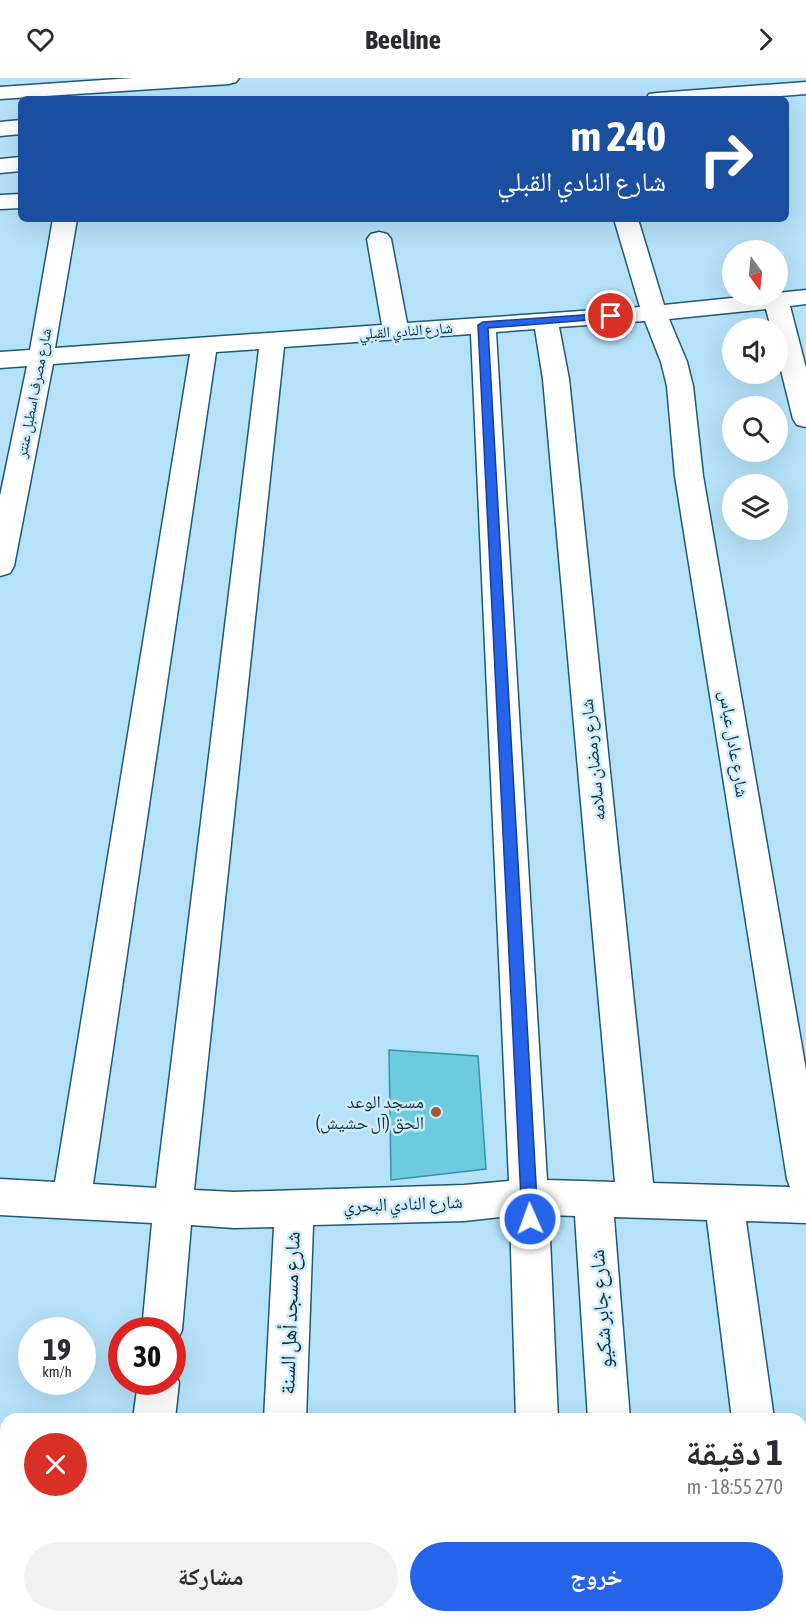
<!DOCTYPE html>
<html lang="ar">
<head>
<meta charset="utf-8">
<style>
  body { margin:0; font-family:"Asap Condensed","Noto Naskh Arabic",sans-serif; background:#f2f2f3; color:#2b2b33; direction:rtl; height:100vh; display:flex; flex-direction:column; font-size:22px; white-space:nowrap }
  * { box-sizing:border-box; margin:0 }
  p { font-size:20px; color:#7c7c81 }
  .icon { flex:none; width:33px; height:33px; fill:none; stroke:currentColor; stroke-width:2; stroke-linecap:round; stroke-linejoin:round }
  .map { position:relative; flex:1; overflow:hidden; direction:ltr }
  .side { position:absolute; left:0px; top:1335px; width:807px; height:210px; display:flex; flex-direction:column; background:#fff; border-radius:18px 18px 0 0; box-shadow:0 6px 24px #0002; direction:rtl }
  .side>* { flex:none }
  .guide { position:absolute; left:18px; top:18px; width:771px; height:126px; border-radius:9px; box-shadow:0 6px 24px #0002; direction:rtl; background:#1a4fa0; color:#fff; overflow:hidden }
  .needle { width:39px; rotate:165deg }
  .controls { position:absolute; left:722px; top:162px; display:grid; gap:12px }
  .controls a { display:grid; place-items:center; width:66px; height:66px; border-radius:50%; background:#fff; box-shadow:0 6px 24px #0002; font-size:30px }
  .speed { position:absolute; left:18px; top:1239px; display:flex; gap:12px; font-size:30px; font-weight:700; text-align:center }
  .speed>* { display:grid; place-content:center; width:78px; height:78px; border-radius:50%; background:#fff; box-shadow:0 6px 24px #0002; line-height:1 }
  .speed small { font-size:15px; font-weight:400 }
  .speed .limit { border:9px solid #d22; background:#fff; color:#111 }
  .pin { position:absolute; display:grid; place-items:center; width:51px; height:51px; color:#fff; margin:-26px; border:3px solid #fff; border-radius:50%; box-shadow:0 2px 6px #0007 }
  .me { position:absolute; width:66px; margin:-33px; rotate:358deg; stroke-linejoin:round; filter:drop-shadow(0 0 4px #0008) }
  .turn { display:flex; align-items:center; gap:21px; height:126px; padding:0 24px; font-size:27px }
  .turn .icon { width:78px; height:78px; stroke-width:2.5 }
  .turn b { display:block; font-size:42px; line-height:51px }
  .round { display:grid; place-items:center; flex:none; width:63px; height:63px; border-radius:32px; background:#f2f2f3 }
  .overview { display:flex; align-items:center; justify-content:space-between; height:102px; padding:0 24px }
  h1 { font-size:36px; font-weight:700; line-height:45px }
  .button { display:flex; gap:12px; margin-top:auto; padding:12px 24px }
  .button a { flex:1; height:69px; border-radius:36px; background:#2563eb; color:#fff; font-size:24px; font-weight:700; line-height:69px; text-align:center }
  .button a+a { background:#f2f2f3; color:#2b2b33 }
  header { display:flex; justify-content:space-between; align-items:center; height:78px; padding:0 24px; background:#fff; font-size:27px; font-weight:700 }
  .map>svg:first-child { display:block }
</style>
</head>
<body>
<header><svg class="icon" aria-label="forward" viewBox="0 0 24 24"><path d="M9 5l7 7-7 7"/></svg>Beeline<svg class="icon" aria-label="heart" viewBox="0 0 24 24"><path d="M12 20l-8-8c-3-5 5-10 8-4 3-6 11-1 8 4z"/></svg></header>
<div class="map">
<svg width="806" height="1545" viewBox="0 0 806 1545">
  <rect width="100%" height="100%" fill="#b5e2f9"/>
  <path fill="#6cccde" stroke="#2f95a7" stroke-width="1.5" d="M389 972 478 978 486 1091 391 1102Z"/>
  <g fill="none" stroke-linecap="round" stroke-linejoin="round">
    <g stroke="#1c5a75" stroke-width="3">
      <g id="minor">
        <path d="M133 0H239L236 4 229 6 0 21V9Z"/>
        <path d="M806 4V16L743 21H646L649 16 657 15Z"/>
        <path d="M21 42V56L0 58V44Z"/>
        <path d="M21 79V93L0 95V81Z"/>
        <path d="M21 116V130L0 131V117Z"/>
        <path d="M53 141H77L55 270 382 247 367 161 371 156 379 154 387 156 391 161 407 245 640 229 614 141H638L664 227 751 218H777V215L806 212V226L790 228 806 290V349L797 347 793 341 777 276V250H771L766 231 669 241 687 284 693 308 703 398 806 992V1145L746 1143 774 1341H732L707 1142 614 1139 630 1341H588L575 1138 549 1137 558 1341H516L510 1138 464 1143 313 1147 306 1341H264L274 1149 234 1150 191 1147 182 1252 176 1266 172 1267V1252H142L152 1145 0 1137V1101L55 1104 190 276 53 286 14 488 10 495 0 498V418L27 288 0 290V274L30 272ZM645 243 661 284 667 308 675 398 787 1101 790 1109 653 1105 569 301 559 249ZM535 251 543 301 615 1104 547 1102 496 254ZM471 256 509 1103 464 1107 234 1114 194 1112 284 269ZM259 271 156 1110 93 1106 216 274Z"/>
        <path d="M172 1290 179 1304 175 1341H133L138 1304H172Z"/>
        <path d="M801 1538 803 1545H757V1539Z"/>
        <path d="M115 1539H159L160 1545H114Z"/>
        <path d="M255 1539H299L300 1545H254Z"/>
        <path d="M522 1539H566L567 1545H521Z"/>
        <path d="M602 1539H646L648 1545H602Z"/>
      </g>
    </g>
    <use href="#minor" fill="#fff" fill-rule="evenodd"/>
  </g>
  <path fill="#2563eb" stroke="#184099" stroke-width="1.5" d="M611 235 616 238 614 240 488 250 538 1141 535 1147 530 1149 524 1147 522 1141 478 247 483 244Z"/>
  <circle fill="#9f5a2e" stroke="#cfecfc" stroke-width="2" cx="436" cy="1034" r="6"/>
  <g text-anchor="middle" stroke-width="5" stroke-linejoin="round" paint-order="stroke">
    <g font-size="15" fill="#0f303f" stroke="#cfecfc">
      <text transform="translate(406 253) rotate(-4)" y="5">شارع النادي القبلي</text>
      <text transform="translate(34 315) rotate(-79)" y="5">شارع مصرف اسطبل عنتر</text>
    </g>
    <g font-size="18" fill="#0f303f" stroke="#cfecfc">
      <text transform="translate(734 666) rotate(81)" y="6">شارع عادل عباس</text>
      <text transform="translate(593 682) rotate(-96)" y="6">شارع رمضان سلامه</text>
      <text transform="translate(403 1126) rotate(-2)" y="6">شارع النادي البحري</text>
    </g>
    <g font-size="18" fill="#0f303f" stroke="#cfecfc" text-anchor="end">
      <text x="424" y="1030">مسجد الوعد<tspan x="424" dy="21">الحق (آل حشيش)</tspan></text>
    </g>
    <g font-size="21" fill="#0f303f" stroke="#cfecfc">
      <text transform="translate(601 1231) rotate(-94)" y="7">شارع جابر شكيو</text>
      <text transform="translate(290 1235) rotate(-88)" y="7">شارع مسجد أهل السنة</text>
    </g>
  </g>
</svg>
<div class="controls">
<a><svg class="needle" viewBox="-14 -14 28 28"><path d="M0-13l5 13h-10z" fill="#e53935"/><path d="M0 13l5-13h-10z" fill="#7c7c81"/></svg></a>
<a><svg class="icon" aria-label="sound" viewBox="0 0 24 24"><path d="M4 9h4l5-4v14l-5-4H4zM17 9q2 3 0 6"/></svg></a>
<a><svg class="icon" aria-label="search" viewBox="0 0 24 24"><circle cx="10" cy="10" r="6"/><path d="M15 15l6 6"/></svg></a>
<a><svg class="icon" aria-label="layers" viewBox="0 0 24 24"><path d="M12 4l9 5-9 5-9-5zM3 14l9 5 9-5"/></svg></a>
</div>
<div class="speed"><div>19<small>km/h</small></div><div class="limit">30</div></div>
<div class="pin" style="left:611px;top:238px;background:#d93025"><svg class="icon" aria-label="arrive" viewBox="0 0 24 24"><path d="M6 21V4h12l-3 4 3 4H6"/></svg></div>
<svg class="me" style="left:530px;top:1141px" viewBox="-20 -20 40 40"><circle r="17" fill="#2563eb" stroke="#fff" stroke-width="3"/><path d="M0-11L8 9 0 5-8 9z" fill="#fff"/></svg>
<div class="guide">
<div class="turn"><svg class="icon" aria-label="right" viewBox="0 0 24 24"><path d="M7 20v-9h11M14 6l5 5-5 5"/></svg><div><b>240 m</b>شارع النادي القبلي</div></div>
</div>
<section class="side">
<div class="overview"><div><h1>1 دقيقة</h1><p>270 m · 18:55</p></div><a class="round" style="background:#d93025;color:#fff"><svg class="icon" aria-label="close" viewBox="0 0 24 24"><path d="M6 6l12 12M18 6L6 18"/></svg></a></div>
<div class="button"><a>خروج</a><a>مشاركة</a></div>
</section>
</div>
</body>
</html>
